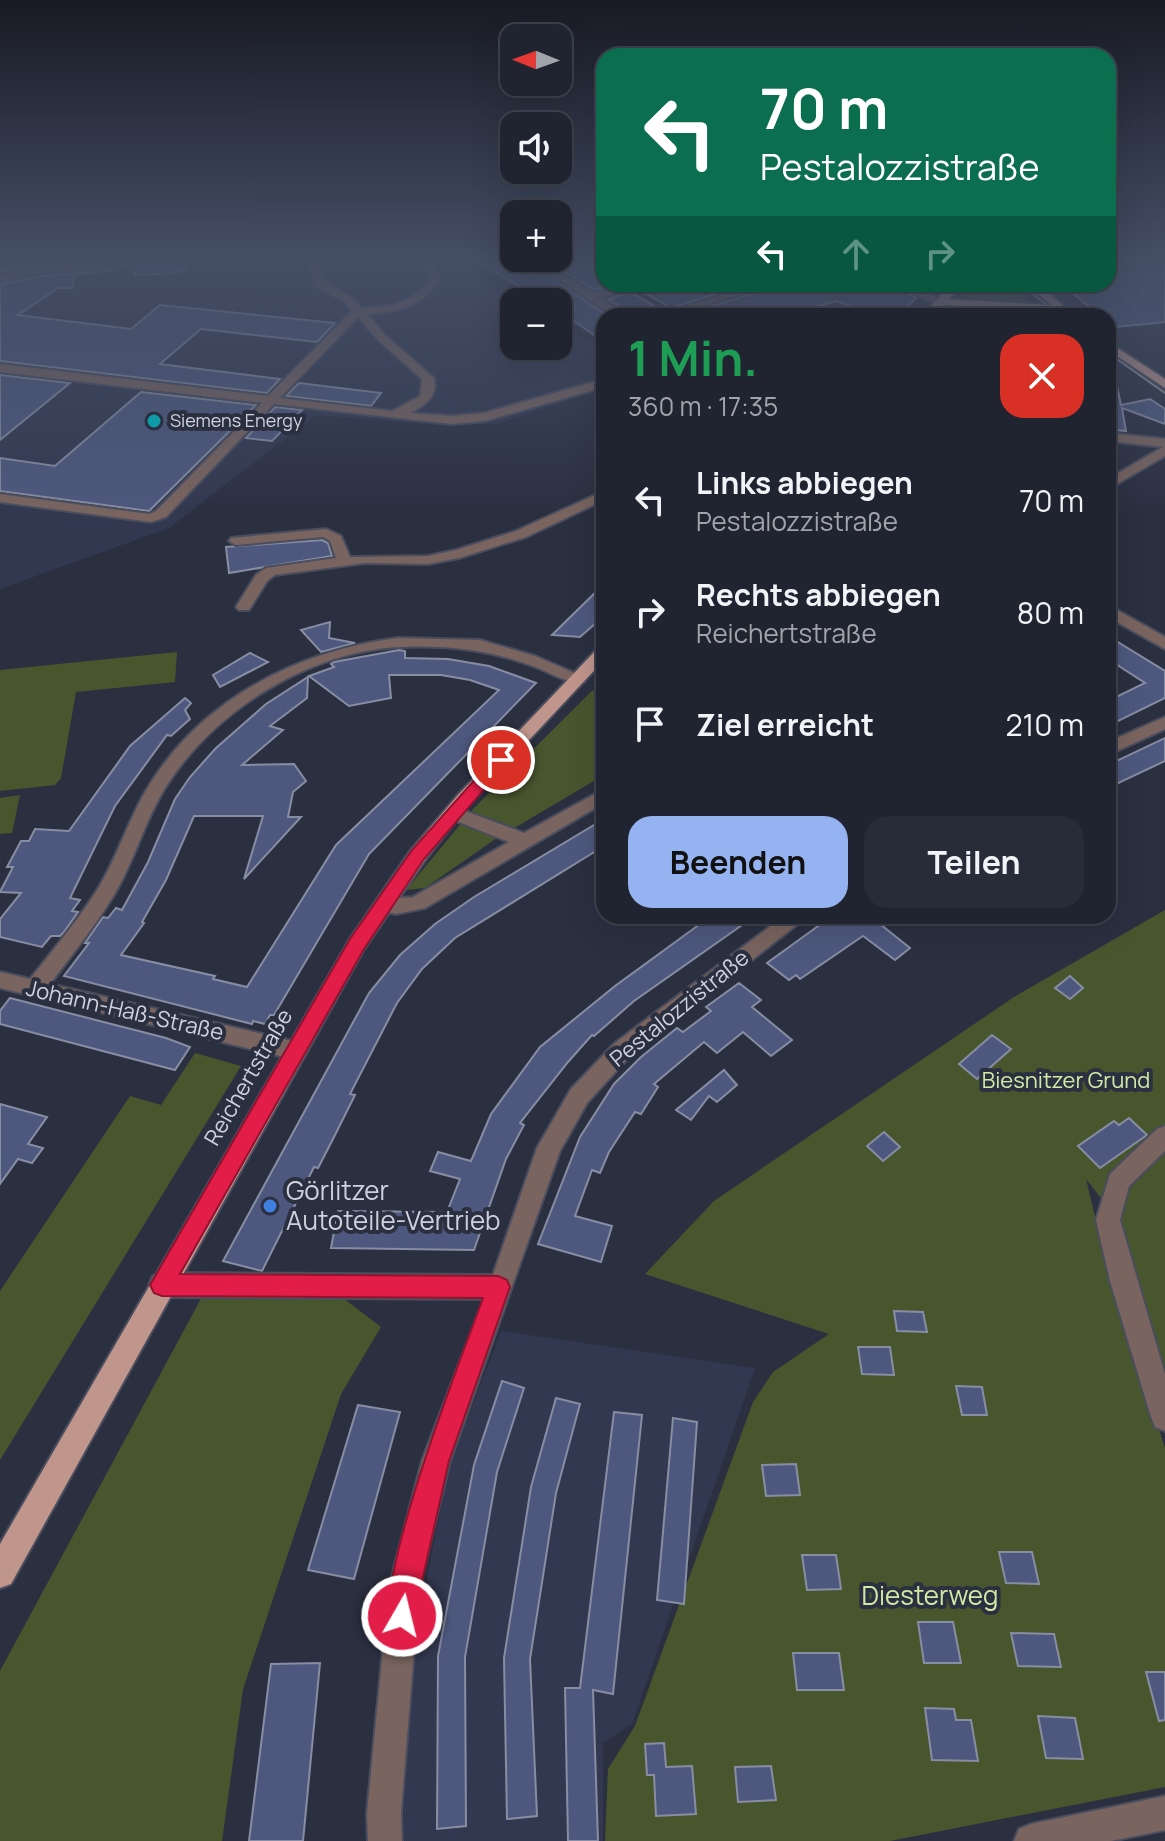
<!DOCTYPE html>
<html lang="de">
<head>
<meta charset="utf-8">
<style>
  body { margin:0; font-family:Manrope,sans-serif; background:#282c39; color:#f1f3f6; height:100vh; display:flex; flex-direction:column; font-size:30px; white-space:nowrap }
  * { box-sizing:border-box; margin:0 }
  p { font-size:26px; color:#a2a4ab }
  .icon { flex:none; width:44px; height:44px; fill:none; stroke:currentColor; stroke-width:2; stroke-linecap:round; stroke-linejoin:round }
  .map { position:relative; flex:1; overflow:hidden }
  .drawer { position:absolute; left:596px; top:308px; width:520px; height:616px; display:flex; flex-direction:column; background:#202431; border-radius:24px; box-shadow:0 8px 32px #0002,0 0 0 2px #3d414d }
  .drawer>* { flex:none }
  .guide { position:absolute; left:596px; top:48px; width:520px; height:244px; border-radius:24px; box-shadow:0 8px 32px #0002,0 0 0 2px #3d414d; background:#0b6e4f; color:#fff; overflow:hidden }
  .needle { width:52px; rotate:271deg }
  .buttons { position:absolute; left:500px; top:24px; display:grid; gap:16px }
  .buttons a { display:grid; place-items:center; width:72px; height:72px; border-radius:16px; background:#202431; box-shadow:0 8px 32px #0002,0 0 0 2px #3d414d; font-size:40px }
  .pin { position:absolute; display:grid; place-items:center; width:68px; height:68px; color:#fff; margin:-34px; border:4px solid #fff; border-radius:50%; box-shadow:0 2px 8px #0007 }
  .me { position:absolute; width:88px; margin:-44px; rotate:8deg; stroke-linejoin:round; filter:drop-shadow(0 0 6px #0008) }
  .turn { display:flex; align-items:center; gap:28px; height:168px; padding:0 32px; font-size:36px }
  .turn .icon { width:104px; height:104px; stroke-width:2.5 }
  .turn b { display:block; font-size:56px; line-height:68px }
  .lanes { display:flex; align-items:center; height:76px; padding:0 32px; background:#0003; justify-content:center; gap:40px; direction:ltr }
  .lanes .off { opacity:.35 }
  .round { display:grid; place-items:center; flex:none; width:84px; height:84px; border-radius:24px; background:#282c39 }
  .headline { display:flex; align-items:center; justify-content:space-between; height:136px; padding:0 32px }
  h1 { font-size:48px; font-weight:700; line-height:60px; color:#1e9e55 }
  .primary-button { display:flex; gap:16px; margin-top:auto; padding:16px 32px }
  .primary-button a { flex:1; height:92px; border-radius:24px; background:#95b2f1; color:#111; font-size:32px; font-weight:700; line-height:92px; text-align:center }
  .primary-button a+a { background:#282c39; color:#f1f3f6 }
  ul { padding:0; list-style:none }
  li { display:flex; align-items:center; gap:24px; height:112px; padding:0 32px }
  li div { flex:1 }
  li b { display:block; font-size:30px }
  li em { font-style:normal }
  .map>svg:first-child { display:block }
</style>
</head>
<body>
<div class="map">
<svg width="1165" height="1841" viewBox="0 0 1165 1841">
  <rect width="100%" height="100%" fill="#2b3041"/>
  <g fill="#32384f">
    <path d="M236 258H511L522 264 471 277 517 302H514V346H558V324L604 350V388L498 424 438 425 316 415 169 528 0 589V283L46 275Z"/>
    <path d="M675 284H799L850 306 842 316H709L696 309 670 316H645L635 310 679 298 661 288Z"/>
    <path d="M501 1331 755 1368 632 1724 603 1743V1841H399L398 1813 422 1603 449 1468Z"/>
  </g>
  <g fill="#48562e">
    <path d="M971 284H1008L1029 302 966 298 961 294Z"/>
    <path d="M177 652 175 682 76 692 61 778 55 785 0 791V670Z"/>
    <path d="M593 690 604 698V775L494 840 425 888 406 890 473 809Z"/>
    <path d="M20 795 12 833 0 834V798Z"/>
    <path d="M1165 910V1373L1119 1221 1086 1179 1106 1262 1165 1448V1787L890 1841H605L608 1769 635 1726 753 1402 773 1372 829 1334 645 1274 714 1201 1014 997Z"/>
    <path d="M195 1053 241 1066 0 1460V1291L130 1096 161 1105Z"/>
    <path d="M203 1295 343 1298 381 1327 341 1394 243 1689 222 1841H0V1671Z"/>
  </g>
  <g fill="#4e587e" stroke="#878da2" stroke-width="2">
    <path d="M0 258H115L42 264 0 272Z"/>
    <path d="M472 258H521L608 316 602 319 604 332 594 335 558 310V302H545Z"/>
    <path d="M542 258H604V268L591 271 604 278V284H615L594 290Z"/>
    <path d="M1137 258H1165V322L1115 327 1108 323V316H1100L1062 284H1108V261Z"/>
    <path d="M187 262V269L177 271V273L135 275 137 268Z"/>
    <path d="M116 270 75 274 72 288H58L18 315 131 329 160 305 335 323 317 342 201 329 160 364 280 379 267 393 0 361V284L42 276Z"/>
    <path d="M678 284H747L671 308 645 293Z"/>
    <path d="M763 284H891L916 298 898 316H877L836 301 782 316H700L699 310 764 290Z"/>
    <path d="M630 292 653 305 627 312 608 299Z"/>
    <path d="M0 375 70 383 0 440Z"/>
    <path d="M1116 381 1121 405 1150 399 1165 409V424L1122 408 1126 431 1108 429V382Z"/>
    <path d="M299 383 381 393 371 406 286 396Z"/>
    <path d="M141 392 256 405 149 511 0 491V458L55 466Z"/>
    <path d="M275 407 302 410 272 441 246 438Z"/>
    <path d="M322 540 328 543 332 556 229 573 226 547Z"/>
    <path d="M604 584V616L580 637 552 635Z"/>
    <path d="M330 622 329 638 355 643 321 652 301 630Z"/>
    <path d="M1108 636 1165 671V698L1108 726V701L1145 683 1108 659Z"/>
    <path d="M399 650 405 651V658L448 659 489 666 536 683 369 854 274 1015H270L265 1024 253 1021 252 1024 64 976 89 943H85L103 917 108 918 116 908 122 910 148 862 175 799 190 777 216 748 266 704 308 677 307 698 270 726 283 730 242 765 294 764 306 781 293 792 288 817H301L244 879 263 816H194L166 880 142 922 144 923 121 955 215 976 213 979 247 987 336 845 499 690 470 680 441 675H389L391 698 349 706 309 676 334 667 331 664 334 662Z"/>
    <path d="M250 653 268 662 220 687 213 675Z"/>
    <path d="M185 698 191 703 185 710 190 719 171 736 167 735 115 806 70 898 80 900 72 911 78 912 64 932 60 936H51L42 947 0 937V919L21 893 0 892 13 867H7L21 841H29L35 829 69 831 130 746Z"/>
    <path d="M1165 738V761L1108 788V765Z"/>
    <path d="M604 819V846L455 938 422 969 397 1003 350 1094 355 1095 332 1141 318 1168 314 1167 262 1271 223 1261 369 993 400 955 435 924 474 897Z"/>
    <path d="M711 916H755L634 1001 594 1036 592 1035 568 1062 520 1123 524 1125 506 1159 474 1250 331 1248 338 1211 447 1212 460 1179 430 1171 438 1152 471 1161 491 1114 540 1047 615 986Z"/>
    <path d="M832 916H870L910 948 895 960 863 936 800 979 796 975 789 980 767 963Z"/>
    <path d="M1070 976 1083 988 1070 999 1055 988Z"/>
    <path d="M739 983 761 1000 752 1007 792 1040 771 1056 743 1032 717 1053 704 1042 654 1084 658 1087 641 1114 635 1112 609 1152 600 1173 592 1170 575 1216 612 1226 601 1262 538 1244 580 1137 614 1084 641 1057 677 1028 683 1032 711 1011 706 1007Z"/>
    <path d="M10 998 166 1038 190 1047 175 1070 0 1024V1011Z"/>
    <path d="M992 1035 1011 1049 977 1079 959 1064Z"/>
    <path d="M724 1070 737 1085 717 1102 709 1096 691 1120 676 1110Z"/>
    <path d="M0 1104 47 1117 28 1144 43 1148 32 1163 18 1159 0 1184Z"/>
    <path d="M1129 1118 1147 1135 1100 1168 1078 1146 1114 1121 1119 1125Z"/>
    <path d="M884 1132 900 1147 883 1161 867 1146Z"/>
    <path d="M894 1311 923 1312 927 1332 897 1331Z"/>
    <path d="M858 1347H890L894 1375 862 1374Z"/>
    <path d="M502 1381 524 1388 497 1472 465 1657 466 1826 437 1829 438 1656 474 1465Z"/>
    <path d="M956 1386 982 1387 987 1415H962Z"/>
    <path d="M556 1398 580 1404 556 1493 530 1659 537 1816 507 1819 504 1658 531 1487Z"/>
    <path d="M358 1405 400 1412 354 1579 308 1570Z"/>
    <path d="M614 1412 642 1415 613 1694 593 1690 598 1841H568L565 1688H580Z"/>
    <path d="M673 1418 697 1422 684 1604 657 1600Z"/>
    <path d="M796 1464 800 1495 766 1496 762 1465Z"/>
    <path d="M999 1552H1032L1039 1584 1006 1583Z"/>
    <path d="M802 1555H836L841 1589 807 1590Z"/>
    <path d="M918 1622H953L961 1663H924Z"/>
    <path d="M1011 1633 1054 1634 1061 1667 1018 1666Z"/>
    <path d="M793 1653H839L844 1690H797Z"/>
    <path d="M320 1663 303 1841H249L271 1664Z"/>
    <path d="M1146 1672H1165V1720L1159 1721Z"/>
    <path d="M925 1708 954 1709 956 1720H971L978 1761 932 1760Z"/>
    <path d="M1038 1716 1075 1718 1083 1759 1046 1758Z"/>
    <path d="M664 1743 666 1767 692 1766 696 1814 656 1816 654 1775H647L645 1744Z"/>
    <path d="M771 1766 776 1800 738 1802 735 1767Z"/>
  </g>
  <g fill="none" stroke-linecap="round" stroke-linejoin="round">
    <g stroke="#494d5d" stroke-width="4">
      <g id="minor">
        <path d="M150 258H188L183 261 42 273 0 281V275L42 267Z"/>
        <path d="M307 258H317L325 282 353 298 361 308C389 307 414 304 430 278L421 258H431L440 278C424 306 399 313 367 314L385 335 434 378C438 396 426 405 410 413L452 416 484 413 604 379V387L485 421 452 424 274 404 166 517 151 522 0 502V494L149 514 156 511 262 403 0 372V364L268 396 352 311 345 302 316 286ZM358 317 377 339 422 379 420 396 392 411 280 398Z"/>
        <path d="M524 258H536L593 293 630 284H647L601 298 627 316H614Z"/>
        <path d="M894 284H908L945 302 936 304Z"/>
        <path d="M754 285 763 287 672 316H655Z"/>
        <path d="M1108 433 1165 439V456L1108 489V479L1163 447 1108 441Z"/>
        <path d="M604 491V500L526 537 459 558 428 564 365 563 275 575 267 581 249 610H239L236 607 256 575 266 568 336 558 330 541 323 537 236 545 229 541 231 538 326 529 341 536 350 557 428 556 456 550 516 531Z"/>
        <path d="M1108 605 1165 637V649L1108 617Z"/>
        <path d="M398 638 480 640 535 656 586 678 584 682C570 685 551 673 538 668 492 650 450 645 401 647 310 651 216 709 167 785 145 819 135 860 114 895 95 926 72 955 50 984L296 1042 304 1045 307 1051 304 1057 296 1060 0 988V972L30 979C54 949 79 919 99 887 117 857 127 824 144 794 197 701 296 651 398 638Z"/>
        <path d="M1165 717V729L1108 755V742Z"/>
        <path d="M604 789V803L425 908 396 914 377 910 374 905 377 900C388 896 401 899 413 897L509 842 446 817 444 813 446 809H460L524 833Z"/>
        <path d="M784 916H808L631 1055 587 1103 560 1151 450 1461 419 1588 401 1813 402 1841H368L367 1813 389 1588 422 1461 484 1299 162 1297 153 1294 149 1285 153 1276 162 1273 493 1275 537 1148 571 1089 615 1043Z"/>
        <path d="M1165 1126V1151L1129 1186 1120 1220 1165 1374V1431L1155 1427 1151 1417 1110 1281 1096 1220 1110 1174 1157 1129Z"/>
        <path d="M1165 1796V1830L1111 1841H1014L1019 1829 1031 1824Z"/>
      </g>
    </g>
    <g stroke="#494d5d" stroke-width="4">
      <g id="major">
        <path d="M952 284H963L949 299 1051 305 1027 284H1038L1071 312 1066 315 1059 312 943 305 932 316H921Z"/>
        <path d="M1108 342 1165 379V388L1108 350Z"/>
        <path d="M604 646V660L469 804 425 860 364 949 11 1584 0 1588V1544L350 939 411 850 457 796 598 648Z"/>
      </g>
    </g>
    <use href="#minor" fill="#79645f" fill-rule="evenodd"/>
    <use href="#major" fill="#c0958c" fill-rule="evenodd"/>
    <g stroke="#9195a2" stroke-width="2">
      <path d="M1021 284 1060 316"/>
      <path d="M1108 353 1165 393"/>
    </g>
  </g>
  <linearGradient id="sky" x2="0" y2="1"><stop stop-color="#181a24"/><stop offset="0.5" stop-color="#444e65"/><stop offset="1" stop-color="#444e65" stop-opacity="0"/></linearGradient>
  <rect width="1165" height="515" fill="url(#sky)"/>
  <path fill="#e11d48" stroke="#92132f" stroke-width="2" d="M501 754 507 756V763L424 859 364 949 180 1274 498 1276 507 1280 510 1287 449 1461 412 1626 402 1630 392 1626C373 1581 463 1353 483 1298L162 1296 154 1293 150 1285 350 939 412 850 496 756Z"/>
  <circle fill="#0f9aa8" stroke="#2b3041" stroke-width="3" cx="154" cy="421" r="8"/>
  <circle fill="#3f7fe0" stroke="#2b3041" stroke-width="3" cx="270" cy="1206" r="8"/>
  <g text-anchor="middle" stroke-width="8" stroke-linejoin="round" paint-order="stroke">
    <g font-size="18" fill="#cfd2dd" stroke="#2b3041" text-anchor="start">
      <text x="170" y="427">Siemens Energy</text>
    </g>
    <g font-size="22" fill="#cfd2dd" stroke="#2b3041">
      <text transform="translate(679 1008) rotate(-39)" y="8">Pestalozzistraße</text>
      <text transform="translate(125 1010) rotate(13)" y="8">Johann-Haß-Straße</text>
      <text transform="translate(248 1077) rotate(-60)" y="8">Reichertstraße</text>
    </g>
    <g font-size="22" fill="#d1e9a4" stroke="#2b3041">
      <text x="1066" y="1088">Biesnitzer Grund</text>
    </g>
    <g font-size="26" fill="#cfd2dd" stroke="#2b3041" text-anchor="start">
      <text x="286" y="1200">Görlitzer<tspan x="286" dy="30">Autoteile-Vertrieb</tspan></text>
    </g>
    <g font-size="26" fill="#d1e9a4" stroke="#2b3041">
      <text x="930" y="1605">Diesterweg</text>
    </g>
  </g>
</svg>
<div class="buttons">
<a><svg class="needle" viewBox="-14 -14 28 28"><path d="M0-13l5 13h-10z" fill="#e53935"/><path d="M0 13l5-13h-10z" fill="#a2a4ab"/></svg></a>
<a><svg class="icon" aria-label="sound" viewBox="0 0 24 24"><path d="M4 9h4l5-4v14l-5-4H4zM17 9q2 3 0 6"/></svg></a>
<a>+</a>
<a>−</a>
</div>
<div class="pin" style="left:501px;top:760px;background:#d93025"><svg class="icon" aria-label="arrive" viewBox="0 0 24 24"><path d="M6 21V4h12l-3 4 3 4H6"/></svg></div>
<svg class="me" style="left:402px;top:1616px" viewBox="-20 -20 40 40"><circle r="17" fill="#e11d48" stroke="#fff" stroke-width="3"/><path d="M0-11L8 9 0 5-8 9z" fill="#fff"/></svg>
<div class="guide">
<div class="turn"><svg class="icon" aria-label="left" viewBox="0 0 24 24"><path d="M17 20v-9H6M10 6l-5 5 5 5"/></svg><div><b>70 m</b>Pestalozzistraße</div></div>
<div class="lanes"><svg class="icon" aria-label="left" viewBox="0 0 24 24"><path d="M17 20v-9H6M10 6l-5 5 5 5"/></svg><svg class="icon off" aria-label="ahead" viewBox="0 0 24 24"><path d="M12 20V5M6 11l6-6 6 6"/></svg><svg class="icon off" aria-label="right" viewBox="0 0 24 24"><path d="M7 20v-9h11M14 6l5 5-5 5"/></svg></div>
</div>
<section class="drawer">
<div class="headline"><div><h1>1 Min.</h1><p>360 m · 17:35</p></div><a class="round" style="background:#d93025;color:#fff"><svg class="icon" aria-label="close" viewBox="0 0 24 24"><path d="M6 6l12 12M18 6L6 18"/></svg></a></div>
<ul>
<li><svg class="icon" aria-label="left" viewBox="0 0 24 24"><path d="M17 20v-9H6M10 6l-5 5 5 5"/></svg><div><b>Links abbiegen</b><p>Pestalozzistraße</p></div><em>70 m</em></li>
<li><svg class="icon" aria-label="right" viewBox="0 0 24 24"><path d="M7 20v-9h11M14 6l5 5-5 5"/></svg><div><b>Rechts abbiegen</b><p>Reichertstraße</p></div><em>80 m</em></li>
<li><svg class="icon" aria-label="arrive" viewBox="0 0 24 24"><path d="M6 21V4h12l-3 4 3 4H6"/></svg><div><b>Ziel erreicht</b></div><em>210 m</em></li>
</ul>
<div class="primary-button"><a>Beenden</a><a>Teilen</a></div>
</section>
</div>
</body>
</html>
